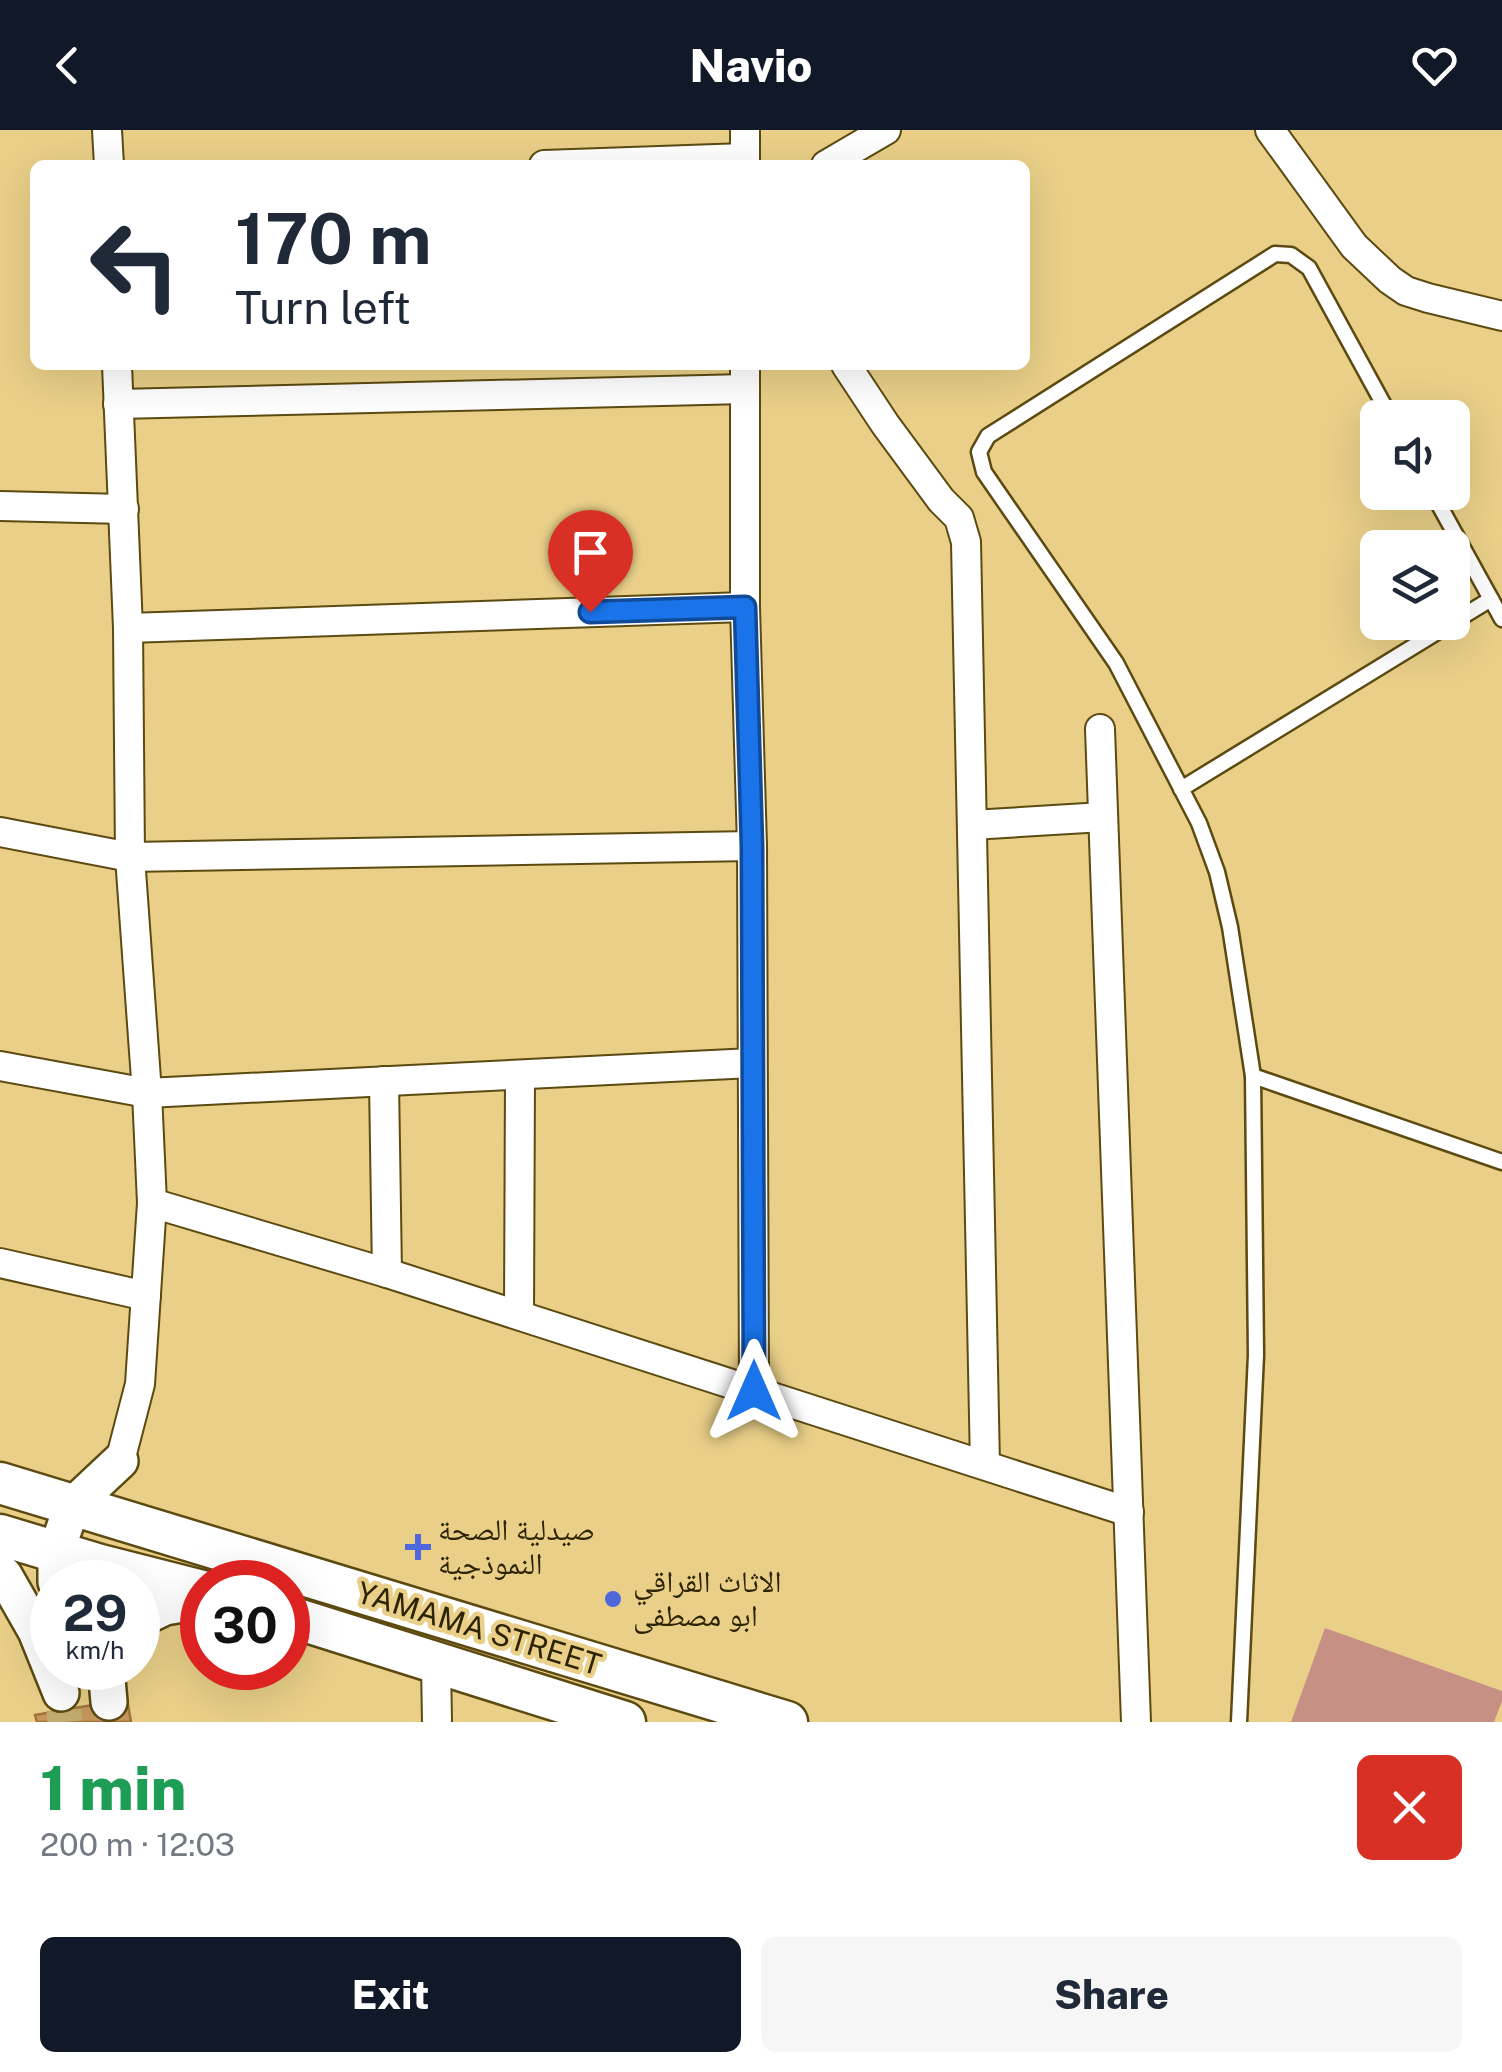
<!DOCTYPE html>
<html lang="en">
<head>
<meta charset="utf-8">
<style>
  body { margin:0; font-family:"Public Sans","Noto Naskh Arabic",sans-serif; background:#f6f6f7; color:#1f2937; height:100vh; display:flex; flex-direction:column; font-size:38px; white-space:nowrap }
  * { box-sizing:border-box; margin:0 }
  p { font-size:32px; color:#747a83 }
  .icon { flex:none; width:55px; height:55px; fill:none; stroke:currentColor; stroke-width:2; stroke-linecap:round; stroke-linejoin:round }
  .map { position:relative; height:1592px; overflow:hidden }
  .panel { display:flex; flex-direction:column; background:#fff; flex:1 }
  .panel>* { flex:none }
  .hud { position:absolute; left:30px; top:30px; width:1000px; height:210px; border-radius:15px; box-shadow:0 10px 40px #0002; background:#fff; color:#1f2937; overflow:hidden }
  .fabs { position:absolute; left:1360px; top:270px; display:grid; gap:20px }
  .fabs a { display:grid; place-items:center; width:110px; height:110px; border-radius:15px; background:#fff; box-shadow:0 10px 40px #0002; font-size:50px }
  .speed { position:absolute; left:30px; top:1430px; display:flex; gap:20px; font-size:50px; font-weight:700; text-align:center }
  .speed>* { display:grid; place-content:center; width:130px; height:130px; border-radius:50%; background:#fff; box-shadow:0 10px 40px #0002; line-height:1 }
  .speed small { font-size:25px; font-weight:400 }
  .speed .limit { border:15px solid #d22; background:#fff; color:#111 }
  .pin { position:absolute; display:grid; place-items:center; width:85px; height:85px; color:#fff; margin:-102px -42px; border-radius:50% 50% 50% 0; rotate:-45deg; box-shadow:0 0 10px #0007 }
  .pin .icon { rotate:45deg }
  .me { position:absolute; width:110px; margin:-55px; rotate:0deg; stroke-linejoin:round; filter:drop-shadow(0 0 8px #0008) }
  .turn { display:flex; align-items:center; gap:35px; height:210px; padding:0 40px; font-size:45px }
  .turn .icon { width:130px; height:130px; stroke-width:2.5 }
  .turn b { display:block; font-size:70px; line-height:85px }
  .round { display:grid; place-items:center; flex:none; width:105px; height:105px; border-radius:15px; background:#f6f6f7 }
  .summary { display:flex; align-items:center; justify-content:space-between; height:170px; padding:0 40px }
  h1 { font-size:60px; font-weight:800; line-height:75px; color:#1e9e55 }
  .cta { display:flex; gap:20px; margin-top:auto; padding:20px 40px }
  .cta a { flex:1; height:115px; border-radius:15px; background:#111827; color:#fff; font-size:40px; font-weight:800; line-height:115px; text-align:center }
  .cta a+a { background:#f6f6f7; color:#1f2937 }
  header { display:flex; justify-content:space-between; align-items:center; height:130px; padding:0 40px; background:#111827; color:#fff; font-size:45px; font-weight:800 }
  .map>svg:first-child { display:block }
</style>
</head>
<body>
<header><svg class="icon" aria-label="back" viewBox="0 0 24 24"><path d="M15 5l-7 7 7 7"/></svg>Navio<svg class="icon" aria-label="heart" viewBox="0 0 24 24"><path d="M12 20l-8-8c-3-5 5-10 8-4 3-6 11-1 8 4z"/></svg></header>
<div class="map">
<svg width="1502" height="1592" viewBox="0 0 1502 1592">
  <rect width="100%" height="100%" fill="#e9cf88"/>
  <path fill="#c79085" d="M1325 1498 1502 1561V1571L1494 1592H1291Z"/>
  <path fill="#c7975d" stroke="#a17339" stroke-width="2.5" d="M127 1569 131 1592H37L35 1585Z"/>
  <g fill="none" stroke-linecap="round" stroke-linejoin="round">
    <path stroke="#c3ad6e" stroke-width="35" stroke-dasharray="35 18" stroke-linecap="butt" d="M64 1580 65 1592"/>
    <g stroke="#5c4a11" stroke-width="19">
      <g id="service">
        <path d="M1432 362 1502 489"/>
        <path d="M1181 659 1491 469"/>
        <path d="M1253 946 1502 1032"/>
        <path d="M1239 1592 1256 1225 1253 946 1230 797 1217 742 1199 693 1116 533 984 342 979 322 988 306 1275 124 1291 125 1309 138 1391 288"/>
      </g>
    </g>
    <g stroke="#5c4a11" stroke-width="32">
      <g id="minor">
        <path d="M107 0 109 35"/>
        <path d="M745 0V35"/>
        <path d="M1270 0 1354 116 1390 150 1406 161 1428 168 1502 186"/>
        <path d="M544 35 745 28"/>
        <path d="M826 35 886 0"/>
        <path d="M117 235 128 498 130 727 147 963 152 1073 140 1254 120 1331"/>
        <path d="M745 235V477L752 716 754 1261"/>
        <path d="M846 235 885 294 941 370 959 388 966 412 985 1335"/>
        <path d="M118 274 745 259"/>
        <path d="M0 376 124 379"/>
        <path d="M128 498 745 477"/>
        <path d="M1100 599 1136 1592"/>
        <path d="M972 695 1103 687"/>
        <path d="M0 702 130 727 752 716"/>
        <path d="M0 936 147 963 752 933"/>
        <path d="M384 951 387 1143"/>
        <path d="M152 1073 387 1143 1129 1382"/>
        <path d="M0 1133 146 1166"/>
        <path d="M519 1185 520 945"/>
        <path d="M436 1533 437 1592"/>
      </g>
    </g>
    <g stroke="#5c4a11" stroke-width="40">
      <g id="tertiary">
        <path d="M0 1441 4 1445 36 1501 61 1563"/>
        <path d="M56 1452V1422L72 1376 120 1331"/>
        <path d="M138 1490 165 1477 202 1471"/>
        <path d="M106 1538 109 1572"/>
      </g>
    </g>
    <g stroke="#5c4a11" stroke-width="45">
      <g id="secondary">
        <path d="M0 1353 787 1592"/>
        <path d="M0 1405 100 1435 202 1461"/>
        <path d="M288 1486 625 1592"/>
      </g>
    </g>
    <use href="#service" stroke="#fff" stroke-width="14"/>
    <use href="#minor" stroke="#fff" stroke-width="28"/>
    <use href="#tertiary" stroke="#fff" stroke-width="35"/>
    <use href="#secondary" stroke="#fff" stroke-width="40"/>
  </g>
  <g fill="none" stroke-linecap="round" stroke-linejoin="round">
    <g stroke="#114b97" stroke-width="25">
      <path id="route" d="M590 482 745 477 752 716 754 1261"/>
    </g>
    <use href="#route" stroke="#1a73e8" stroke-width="18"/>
  </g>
  <g fill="#4e67dc" stroke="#e9cf88" stroke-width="4">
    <path d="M413 1402h10v10h10v10h-10v10h-10v-10h-10v-10h10z"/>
    <circle cx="613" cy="1469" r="10"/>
  </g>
  <g text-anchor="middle" stroke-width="9" stroke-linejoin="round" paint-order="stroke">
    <g font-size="30" fill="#2d2405" stroke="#e9cf88" text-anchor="start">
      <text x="438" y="1410">صيدلية الصحة<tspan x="438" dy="34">النموذجية</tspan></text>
      <text x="633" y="1462">الاثاث القراقي<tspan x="633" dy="34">ابو مصطفى</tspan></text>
    </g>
    <g font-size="30" fill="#2d2405" stroke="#e9cf88">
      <text transform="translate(479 1499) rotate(17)" y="10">YAMAMA STREET</text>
    </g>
  </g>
</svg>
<div class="fabs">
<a><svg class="icon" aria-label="sound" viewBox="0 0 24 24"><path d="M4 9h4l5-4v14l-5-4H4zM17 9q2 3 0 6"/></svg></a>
<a><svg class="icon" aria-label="layers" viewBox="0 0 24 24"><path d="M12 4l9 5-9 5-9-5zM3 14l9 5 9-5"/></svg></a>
</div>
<div class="speed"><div>29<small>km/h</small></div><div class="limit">30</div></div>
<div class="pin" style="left:590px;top:482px;background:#d93025"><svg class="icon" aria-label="arrive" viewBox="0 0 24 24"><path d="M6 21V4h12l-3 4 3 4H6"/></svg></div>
<svg class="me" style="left:754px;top:1261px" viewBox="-20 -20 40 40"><path d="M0-17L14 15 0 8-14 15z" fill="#1a73e8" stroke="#fff" stroke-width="4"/></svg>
<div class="hud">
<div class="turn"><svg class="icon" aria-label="left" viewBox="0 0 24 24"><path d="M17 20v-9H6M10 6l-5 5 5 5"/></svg><div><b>170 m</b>Turn left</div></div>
</div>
</div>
<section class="panel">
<div class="summary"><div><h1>1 min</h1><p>200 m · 12:03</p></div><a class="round" style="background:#d93025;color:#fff"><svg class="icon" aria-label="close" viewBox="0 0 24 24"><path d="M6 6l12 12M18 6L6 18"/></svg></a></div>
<div class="cta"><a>Exit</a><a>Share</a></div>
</section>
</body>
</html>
